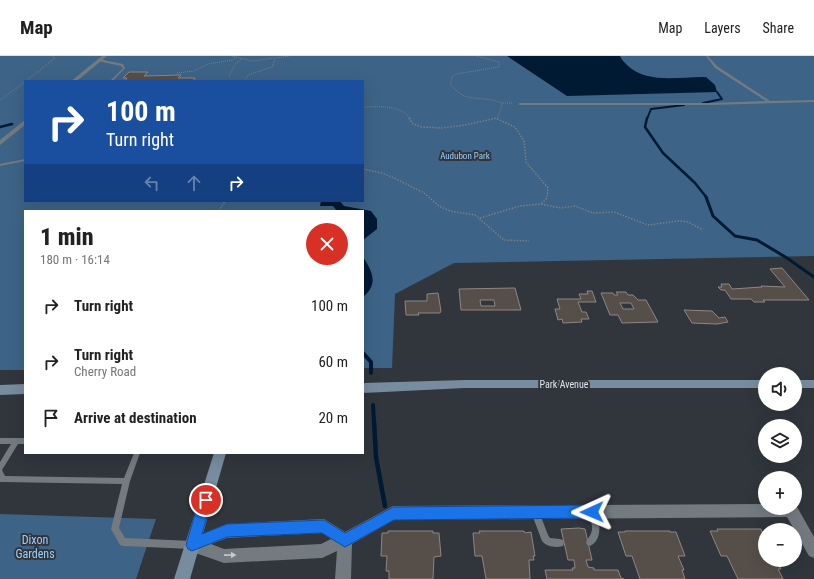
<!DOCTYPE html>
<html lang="en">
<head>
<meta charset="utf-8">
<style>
  body { margin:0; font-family:"Roboto Condensed",sans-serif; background:#f6f6f6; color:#222; height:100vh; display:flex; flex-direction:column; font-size:15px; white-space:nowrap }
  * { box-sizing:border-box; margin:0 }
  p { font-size:13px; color:#767676 }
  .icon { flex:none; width:22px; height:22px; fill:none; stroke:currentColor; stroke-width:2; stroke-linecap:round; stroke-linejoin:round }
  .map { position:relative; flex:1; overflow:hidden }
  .side { position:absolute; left:24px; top:154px; width:340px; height:244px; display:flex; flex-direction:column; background:#fff; border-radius:0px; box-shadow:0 4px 16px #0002 }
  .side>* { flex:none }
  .hud { position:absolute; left:24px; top:24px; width:340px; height:122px; border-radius:0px; box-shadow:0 4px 16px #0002; background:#1a4fa0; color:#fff; overflow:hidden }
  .tools { position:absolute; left:758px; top:311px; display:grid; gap:8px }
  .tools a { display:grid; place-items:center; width:44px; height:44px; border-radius:50%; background:#fff; box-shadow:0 4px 16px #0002; font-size:20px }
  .pin { position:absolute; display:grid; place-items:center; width:34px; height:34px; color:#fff; margin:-17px; border:2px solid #fff; border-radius:50%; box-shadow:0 1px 4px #0007 }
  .me { position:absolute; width:44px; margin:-22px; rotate:269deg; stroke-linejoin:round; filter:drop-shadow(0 0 3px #0008) }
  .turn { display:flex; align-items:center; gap:14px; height:84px; padding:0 16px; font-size:18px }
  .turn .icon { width:52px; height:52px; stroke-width:2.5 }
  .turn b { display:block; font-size:28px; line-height:34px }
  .lanes { display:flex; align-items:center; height:38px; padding:0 16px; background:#0003; justify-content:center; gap:20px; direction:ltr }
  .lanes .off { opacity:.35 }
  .round { display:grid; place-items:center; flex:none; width:42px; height:42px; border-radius:21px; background:#f6f6f6 }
  .head { display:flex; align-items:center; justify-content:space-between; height:68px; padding:0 16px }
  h1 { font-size:24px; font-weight:800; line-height:30px }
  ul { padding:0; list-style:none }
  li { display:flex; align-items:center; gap:12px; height:56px; padding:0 16px }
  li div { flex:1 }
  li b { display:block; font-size:15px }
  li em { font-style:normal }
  header { display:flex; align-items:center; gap:24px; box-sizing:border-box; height:56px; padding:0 20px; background:#fff; border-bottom:1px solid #e0e0e0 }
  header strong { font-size:19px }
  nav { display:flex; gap:22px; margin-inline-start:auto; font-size:14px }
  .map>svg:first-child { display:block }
</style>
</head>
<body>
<header>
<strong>Map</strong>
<nav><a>Map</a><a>Layers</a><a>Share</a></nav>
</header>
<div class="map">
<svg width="814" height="523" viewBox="0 0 814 523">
  <rect width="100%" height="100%" fill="#30363c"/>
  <g fill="#3d6386" fill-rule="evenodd">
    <path d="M0 0H814V200L454 207 395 238 392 312H363V155H25V314H0ZM25 25H363V145H25Z"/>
    <path d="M0 458 156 463 136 523H0Z"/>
  </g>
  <g fill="#001a33">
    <path d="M507 0H620C621 3 624 6 627 9 648 29 681 20 706 21L715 29 717 36 567 40Z"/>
    <path d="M321 145H340L344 150 371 155 377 163V173L363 184V155H337L333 150H320Z"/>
    <path d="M363 201C372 215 379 228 363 241Z"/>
  </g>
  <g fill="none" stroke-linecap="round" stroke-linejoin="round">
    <g stroke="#001a33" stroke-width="2">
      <path d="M703 47 722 43 717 36"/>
      <path d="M647 63 651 53 684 49"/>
    </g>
    <g stroke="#001a33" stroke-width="2.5">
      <path d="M647 62 645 71 663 97 695 127 707 142"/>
      <path d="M0 71 12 68"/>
    </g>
    <path stroke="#001a33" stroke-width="3" d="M706 141 713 160 735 180 757 184 787 202 814 221"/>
    <g stroke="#001a33" stroke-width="4">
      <path d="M363 297 371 306V317"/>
      <path d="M373 349 374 366"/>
    </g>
    <path stroke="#001a33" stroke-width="4.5" d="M374 365 376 401 385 450"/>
  </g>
  <g fill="#564e49" stroke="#8f8681" fill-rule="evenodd">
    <path d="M129 16H148L144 20 181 19 178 22H195L193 25H125L127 22H123Z"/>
    <path d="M782 212 809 244H763L765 246H754L751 243H731L725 234H721L718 231H722L721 228H729L732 233 762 231 761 230 785 231 770 213Z"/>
    <path d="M515 232 521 254H461L459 233ZM480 244H494L495 250H481Z"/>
    <path d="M587 235H592L596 246H578L582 256H586L589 263H581L582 266 563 267 562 263 558 264 555 253H560L557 243H581L579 238H588Z"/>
    <path d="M616 236H626L628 239H633L638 244H646L658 266 622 267 618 259H610L601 237H613L614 239H618ZM620 247H631L634 253H623Z"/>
    <path d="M438 237 441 255 440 257H418L419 259H406L405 245H427V238Z"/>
    <path d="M684 254 712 255 719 262 725 261 728 266 717 268 692 267Z"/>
    <path d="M579 472 585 473 592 504H586L588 511 594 512V514H618L621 522 624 523H547L545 514H573L572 512H575L574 504H568L561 473Z"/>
    <path d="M717 473H761L762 476H765V504H777L781 513H778L783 523H738L727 500H721L710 475H718Z"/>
    <path d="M388 475H433V477H439L441 500 434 501 433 523H389V515H386L387 500H381L382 477H388Z"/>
    <path d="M479 475H524L525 477 531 476 535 500H533L534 504H529L530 523H486L482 500H475L473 477H480Z"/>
    <path d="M625 475H670V476H676L685 500H678L684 514H682L685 523H640L632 500H626L618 476H625Z"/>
  </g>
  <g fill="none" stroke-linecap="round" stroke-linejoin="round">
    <g stroke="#797e83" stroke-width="1" stroke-dasharray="1 1" stroke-linecap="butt">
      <path d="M232 0 252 5 290 0"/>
      <path d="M476 0 499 6V11L456 18 452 21 450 28C466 49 480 38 501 47L502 50 497 63"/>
      <path d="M177 17 194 15 208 8 233 4 236 1"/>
      <path d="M229 20 236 7 242 3"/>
      <path d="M26 25 55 2 52 0"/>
      <path d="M245 25 248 19 272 11 275 3"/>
      <path d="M0 44 25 26"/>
      <path d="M501 47H513"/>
      <path d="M363 51C378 51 401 48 410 63"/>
    </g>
    <g stroke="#797e83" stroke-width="1.5" stroke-dasharray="1.5 1.5" stroke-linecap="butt">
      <path d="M409 62 413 68 422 71 442 72 465 69 497 62"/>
      <path d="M497 63 515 71 524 85 526 106 548 132 547 142 541 148"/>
      <path d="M363 113 382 117 394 122 424 137 439 150 450 155 475 159 504 184 529 185"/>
      <path d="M219 155 225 145"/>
      <path d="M480 162 520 150 540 148 561 152 575 150 593 157 614 156 648 169 678 165 688 166 703 174"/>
    </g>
    <g fill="#737a80" fill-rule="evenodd">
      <path d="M706 0H708L717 10 770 45 814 44V46L712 49H520L518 48 520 47H712L766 45 715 12Z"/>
      <path d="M99 3 123 8 125 12 113 25H110L123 12 121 10 98 5Z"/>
      <path d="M25 103V105L0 110V108Z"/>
      <path d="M0 382H25V388H18L2 414 5 420 124 422 134 397H140L130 425 119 472 125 482 192 485 195 486 196 489 195 492 192 493 123 490 120 489 111 473 122 428 2 426H0V406L11 388H0Z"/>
      <path d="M535 452 538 453 548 479 550 482 560 483 563 484 564 487 563 490C556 492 547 491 542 485L531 456 532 453Z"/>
      <path d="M593 453 596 454C600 465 603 484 590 490L587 489 586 486C588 482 591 479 592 474 593 467 588 461 590 454Z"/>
    </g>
    <g fill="#737a80" fill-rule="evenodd">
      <path d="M102 0H107L77 25H71Z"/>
      <path d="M25 64V69L0 89V84Z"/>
      <path d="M765 448V452H795L796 449 814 481V502L809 500 787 461 394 464 352 488 351 523H335L337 495 322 502 224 507 187 494 185 489 187 484 227 468 324 463 345 476 393 450ZM322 477 331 483 321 488 224 493 211 488 227 482Z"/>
    </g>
    <g fill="#778c9f" fill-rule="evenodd">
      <path d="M465 324H765V332H465L363 337V327Z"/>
      <rect x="795" y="324" width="19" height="8"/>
      <path d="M25 328V338L0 339V329Z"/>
      <path d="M214 397H226L190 523H174Z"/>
    </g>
  </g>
  <defs><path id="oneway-solid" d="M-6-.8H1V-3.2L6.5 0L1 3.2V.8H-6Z"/></defs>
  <use fill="#c5cacd" href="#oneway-solid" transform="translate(230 499) rotate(-1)"/>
  <path fill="#1a73e8" stroke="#114b97" d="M206 439 210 440 212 444 202 478 227 468 324 464 345 477 393 451 592 449 597 451 599 456 597 460 592 462 394 464 345 491 322 477 227 481 192 495 188 493 186 489 199 444 201 440Z"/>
  <g text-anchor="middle" stroke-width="4" stroke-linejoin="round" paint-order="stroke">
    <g font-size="9" fill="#9ecdf9" stroke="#30363c">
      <text x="465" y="103">Audubon Park</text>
    </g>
    <g font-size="10" fill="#e0e4e7" stroke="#30363c">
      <text x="564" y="332">Park Avenue</text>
    </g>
    <g font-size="12" fill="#9ecdf9" stroke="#30363c">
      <text x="35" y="488">Dixon<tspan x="35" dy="14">Gardens</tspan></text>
    </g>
  </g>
</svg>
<div class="tools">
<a><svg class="icon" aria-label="sound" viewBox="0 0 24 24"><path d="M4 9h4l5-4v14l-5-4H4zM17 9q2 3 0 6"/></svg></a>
<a><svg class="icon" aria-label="layers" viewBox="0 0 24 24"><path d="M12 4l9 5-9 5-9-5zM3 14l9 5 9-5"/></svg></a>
<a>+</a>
<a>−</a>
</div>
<div class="pin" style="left:206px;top:444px;background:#d93025"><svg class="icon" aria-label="arrive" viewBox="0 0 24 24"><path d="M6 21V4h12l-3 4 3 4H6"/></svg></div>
<svg class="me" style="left:592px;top:456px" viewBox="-20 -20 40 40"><path d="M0-17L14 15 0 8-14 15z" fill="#1a73e8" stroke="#fff" stroke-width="4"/></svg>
<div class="hud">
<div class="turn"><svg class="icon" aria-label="right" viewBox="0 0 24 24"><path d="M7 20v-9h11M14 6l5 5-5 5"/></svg><div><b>100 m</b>Turn right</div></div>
<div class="lanes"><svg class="icon off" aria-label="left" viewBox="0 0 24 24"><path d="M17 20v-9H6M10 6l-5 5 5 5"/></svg><svg class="icon off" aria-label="ahead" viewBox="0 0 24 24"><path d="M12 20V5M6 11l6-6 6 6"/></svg><svg class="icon" aria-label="right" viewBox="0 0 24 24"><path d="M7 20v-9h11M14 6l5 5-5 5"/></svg></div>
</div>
<section class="side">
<div class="head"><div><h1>1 min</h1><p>180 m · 16:14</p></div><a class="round" style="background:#d93025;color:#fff"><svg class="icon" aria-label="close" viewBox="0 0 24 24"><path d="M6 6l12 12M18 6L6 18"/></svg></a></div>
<ul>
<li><svg class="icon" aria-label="right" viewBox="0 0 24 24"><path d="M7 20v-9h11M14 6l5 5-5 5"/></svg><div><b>Turn right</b></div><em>100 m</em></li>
<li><svg class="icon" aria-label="right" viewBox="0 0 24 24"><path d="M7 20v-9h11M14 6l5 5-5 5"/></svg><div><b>Turn right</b><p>Cherry Road</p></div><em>60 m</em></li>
<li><svg class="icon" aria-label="arrive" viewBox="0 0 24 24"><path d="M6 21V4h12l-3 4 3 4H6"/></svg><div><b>Arrive at destination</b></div><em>20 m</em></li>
</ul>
</section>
</div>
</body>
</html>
